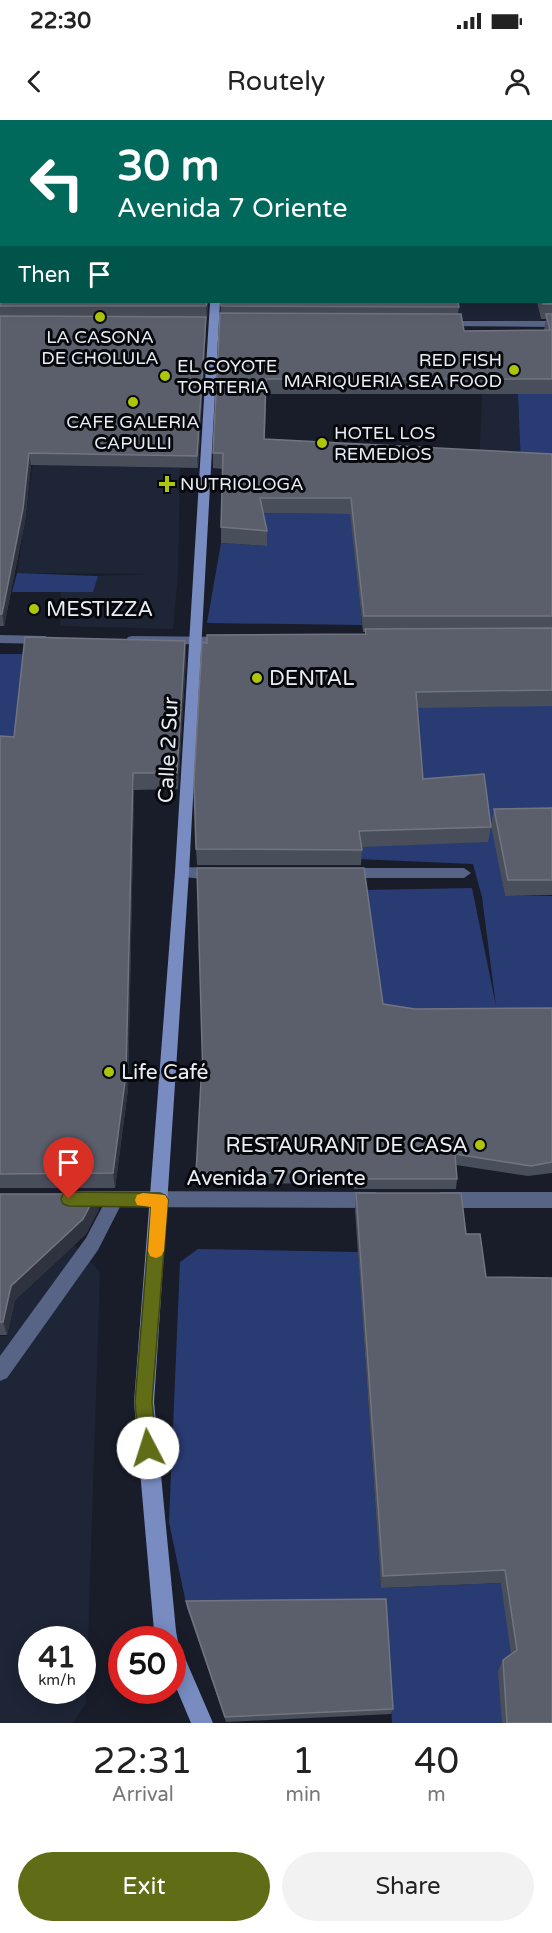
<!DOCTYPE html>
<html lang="en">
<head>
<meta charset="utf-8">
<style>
  body { margin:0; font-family:"Varela Round",sans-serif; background:#f2f2f2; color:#222; height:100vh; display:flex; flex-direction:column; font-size:22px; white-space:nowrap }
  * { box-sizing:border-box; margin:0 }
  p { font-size:20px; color:#767676 }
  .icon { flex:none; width:33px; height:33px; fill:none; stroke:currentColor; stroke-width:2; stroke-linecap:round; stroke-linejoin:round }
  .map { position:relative; height:1603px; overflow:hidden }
  .side { display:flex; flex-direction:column; background:#fff; flex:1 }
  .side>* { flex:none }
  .hud { position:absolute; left:0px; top:0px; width:552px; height:183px; box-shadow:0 3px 15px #0003; background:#00695c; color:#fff; overflow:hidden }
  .speed { position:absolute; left:18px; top:1506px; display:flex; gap:12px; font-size:30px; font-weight:700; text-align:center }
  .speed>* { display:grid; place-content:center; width:78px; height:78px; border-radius:50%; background:#fff; box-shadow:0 3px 15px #0003; line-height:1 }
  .speed small { font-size:15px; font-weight:400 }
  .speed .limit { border:9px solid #d22; background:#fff; color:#111 }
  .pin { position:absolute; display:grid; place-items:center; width:51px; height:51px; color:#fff; margin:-62px -26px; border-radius:50% 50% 50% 0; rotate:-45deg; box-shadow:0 0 6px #0007 }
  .pin .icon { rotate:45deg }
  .me { position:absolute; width:66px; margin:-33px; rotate:355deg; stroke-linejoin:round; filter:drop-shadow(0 0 4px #0008) }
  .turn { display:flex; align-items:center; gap:21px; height:126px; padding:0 18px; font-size:27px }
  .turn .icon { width:78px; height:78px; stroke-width:2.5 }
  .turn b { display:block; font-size:42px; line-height:51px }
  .then { display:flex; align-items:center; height:57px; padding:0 18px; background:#0003; gap:12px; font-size:22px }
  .eta { display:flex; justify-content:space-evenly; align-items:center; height:102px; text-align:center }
  .eta b { font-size:36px; font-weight:600; line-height:42px }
  .primary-button { display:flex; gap:12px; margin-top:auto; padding:12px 18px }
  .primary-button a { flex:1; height:69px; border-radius:36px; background:#616c17; color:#fff; font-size:24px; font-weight:600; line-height:69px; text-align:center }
  .primary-button a+a { background:#f2f2f2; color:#222 }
  .status { display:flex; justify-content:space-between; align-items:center; height:42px; padding:0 30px; background:#fff; direction:ltr }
  .status svg { height:16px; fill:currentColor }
  header { display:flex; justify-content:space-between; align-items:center; height:78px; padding:0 18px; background:#fff; font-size:27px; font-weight:600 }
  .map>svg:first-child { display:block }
</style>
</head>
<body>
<div class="status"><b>22:30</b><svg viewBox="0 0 49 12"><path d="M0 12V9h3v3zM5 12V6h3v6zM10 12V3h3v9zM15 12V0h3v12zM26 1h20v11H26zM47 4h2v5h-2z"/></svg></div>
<header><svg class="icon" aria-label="back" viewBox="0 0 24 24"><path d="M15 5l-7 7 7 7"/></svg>Routely<svg class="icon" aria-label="person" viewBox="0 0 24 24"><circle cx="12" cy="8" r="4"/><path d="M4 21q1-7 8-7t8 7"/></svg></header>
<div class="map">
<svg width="552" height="1603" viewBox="0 0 552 1603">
  <rect width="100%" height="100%" fill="#191d29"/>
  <g fill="#1e2536" fill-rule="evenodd">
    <path d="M455 182H537L541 202 459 200Z"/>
    <path d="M482 274H518L521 347 479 346Z"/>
    <path d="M33 345 180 348 178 454 173 509 60 506 61 472H93L98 456 148 454 17 453Z"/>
    <path d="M74 1125 100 1152 86 1583 73 1603H0V1216H7L15 1180ZM32 1520H82V1570H32Z"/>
  </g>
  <g fill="#293b73">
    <path d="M518 274H552V349L521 347Z"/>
    <path d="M260 393 385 394 356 444 362 505 207 503 221 423 267 426Z"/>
    <path d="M17 453 98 456 93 472H12Z"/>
    <path d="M0 534H28L106 591 0 632Z"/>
    <path d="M552 585V704L500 748 505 776H552V899L379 900 364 770 472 768 496 886 482 777 473 744 358 739 260 641 415 587Z"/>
    <path d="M198 1129 358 1132 381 1468 501 1463 552 1499 502 1603H392L388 1534 187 1488 169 1402 180 1142Z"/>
  </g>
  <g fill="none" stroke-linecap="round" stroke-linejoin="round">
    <g stroke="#5e626c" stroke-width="2" stroke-dasharray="4 1.5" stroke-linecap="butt">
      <path d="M41 0 44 2"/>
      <path d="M150 0 155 2"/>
    </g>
    <g fill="#576486" fill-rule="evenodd">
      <path d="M0 43H2L0 52Z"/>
      <path d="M115 1071 121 1074 124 1079 98 1130 7 1258 0 1261V1236L86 1118 109 1074Z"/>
    </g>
    <g fill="#576486" fill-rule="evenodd">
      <path d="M444 201H552V207L441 206 439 204Z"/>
      <path d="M0 515 45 516 51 520 45 524 0 523Z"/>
      <path d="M132 516 228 517 234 521 228 525 128 523 126 520 128 517Z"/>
      <path d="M182 747 218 748 225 753C219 761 181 760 175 752Z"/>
      <path d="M344 748H464L471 753 464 758H344L337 753Z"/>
      <path d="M78 1071 375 1072 381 1075 384 1080 381 1085 375 1088 78 1087 72 1084 69 1079 72 1074Z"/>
      <path d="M441 1072H552V1088H441L435 1085 432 1080 435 1075Z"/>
    </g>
    <g fill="#788cc2" fill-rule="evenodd">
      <path d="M210 0H218L219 2H211Z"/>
      <rect x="0" y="12" width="2" height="4"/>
      <path d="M210 182H220L189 752 154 1282 176 1511 178 1522 213 1603H191L172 1558V1520H157L154 1511 134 1282 175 752Z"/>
    </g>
  </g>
  <g fill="#494e5b">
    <path d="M552 16V274H266L265 319 552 334V586L417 588 423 659 491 707 488 722 362 727 361 745H197L196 729 365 514V512H363L350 394 263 393 267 411V426L221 423V407L223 349 213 348V333L221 182 459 187 458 194 464 211 544 210 546 199H541L537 182H550Z"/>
    <path d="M0 104 2 182H208L207 198H206V208L198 348 31 345 25 401 4 506H0Z"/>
    <path d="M185 521 186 538 178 669 134 670 128 969 115 1068H0V616L14 617Z"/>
    <path d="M552 688V775L505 776 491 705 494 689Z"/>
    <path d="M383 884 415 889 552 888V1053L528 1056 456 1045 457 1059 456 1069H354L353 1063 196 1064V1053L203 961Z"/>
    <path d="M356 1073 466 1114 486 1157 552 1603H502L498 1551 503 1540 511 1534 501 1463 381 1468 355 1090Z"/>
    <path d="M0 1074 99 1089 86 1114 15 1180 7 1215H0Z"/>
    <path d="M186 1481 393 1589 391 1594 226 1602 187 1488Z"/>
  </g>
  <g fill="#2f3340">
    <path d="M207 182H208L207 198 206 186Z"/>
    <path d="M206 197V208L198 348 197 336Z"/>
    <path d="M29 333 31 345 25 401 4 506 2 494Z"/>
    <path d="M185 521 186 538 178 669 177 653Z"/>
    <path d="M133 653 134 670 128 969 115 1068 113 1053Z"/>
    <path d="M96 1074 99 1089 86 1114 15 1180 7 1215 3 1202 11 1166Z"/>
  </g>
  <g fill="#5a5f6b" stroke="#717581" stroke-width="1.5">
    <rect x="241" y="0" width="49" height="2"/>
    <path d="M550 16H552V184H543V182H550Z"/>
    <path d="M0 104 2 105V182H207L206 186H0Z"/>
    <path d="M221 182H458L459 187 221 186Z"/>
    <path d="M220 193 461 194 464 211 550 210 546 194H552V259H266L264 319 552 334V496H364L351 378H260L267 411 221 407 223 333H213Z"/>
    <path d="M0 196 206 197 197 336 29 333 23 389 2 494H0Z"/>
    <path d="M552 508V570L416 572 423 659 484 654 491 707 359 711 362 730 196 729 194 662 202 522 207 523V515L366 514 365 509Z"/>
    <path d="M25 517 185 521 177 653H133L126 954 113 1053 0 1054V616L14 617Z"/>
    <path d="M552 688V760H508L494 689Z"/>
    <path d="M197 748H364L383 884 415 889 552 888V1042L531 1046 455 1034 457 1059H354V1052L196 1053 201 961H203Z"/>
    <path d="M356 1073H461L466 1114H480L486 1157 552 1158V1603H507L503 1540 517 1530 505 1450 383 1456Z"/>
    <path d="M0 1074H96L83 1099 11 1166 3 1202H0Z"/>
    <path d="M386 1479 393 1589 225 1597 186 1481Z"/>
  </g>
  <path fill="#616c17" stroke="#3f460f" stroke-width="1.5" d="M69 1072 160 1073 165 1075 168 1080 152 1282 157 1328 154 1334 148 1337 141 1334 139 1328 135 1282 151 1087 69 1086 63 1084 61 1079 63 1074Z"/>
  <path fill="#f59e0b" d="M143 1073 165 1075 168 1080 164 1131 161 1136 156 1138 150 1136 148 1131 151 1087 137 1085 135 1080 137 1075Z"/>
  <g fill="#aec60a" stroke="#06080c" stroke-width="2">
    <circle cx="100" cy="197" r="6"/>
    <circle cx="514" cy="250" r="6"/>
    <circle cx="165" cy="256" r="6"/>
    <circle cx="133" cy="282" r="6"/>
    <circle cx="322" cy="323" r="6"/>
    <path d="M164 355h6v6h6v6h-6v6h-6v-6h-6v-6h6z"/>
    <circle cx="34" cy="489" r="6"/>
    <circle cx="257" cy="558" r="6"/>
    <circle cx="109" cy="952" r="6"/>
    <circle cx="480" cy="1025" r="6"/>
  </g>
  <g text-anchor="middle" stroke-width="6" stroke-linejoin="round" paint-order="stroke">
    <g font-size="18" fill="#eaedf5" stroke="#06080c" text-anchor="start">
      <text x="100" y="223" text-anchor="middle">LA CASONA<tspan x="100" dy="21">DE CHOLULA</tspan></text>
      <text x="502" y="246" text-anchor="end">RED FISH<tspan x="502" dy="21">MARIQUERIA SEA FOOD</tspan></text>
      <text x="177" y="252">EL COYOTE<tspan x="177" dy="21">TORTERIA</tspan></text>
      <text x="133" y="308" text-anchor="middle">CAFE GALERIA<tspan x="133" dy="21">CAPULLI</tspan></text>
      <text x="334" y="319">HOTEL LOS<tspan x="334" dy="21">REMEDIOS</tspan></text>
      <text x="180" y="370">NUTRIOLOGA</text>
    </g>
    <g font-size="21" fill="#eaedf5" stroke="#06080c" text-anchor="start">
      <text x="46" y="496">MESTIZZA</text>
      <text x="269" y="565">DENTAL</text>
      <text x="121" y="959">Life Café</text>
      <text x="468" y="1032" text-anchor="end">RESTAURANT DE CASA</text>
    </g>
    <g font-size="21" fill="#eaedf5" stroke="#06080c">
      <text transform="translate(168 630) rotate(-87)" y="7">Calle 2 Sur</text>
      <text x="276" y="1065">Avenida 7 Oriente</text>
    </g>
  </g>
</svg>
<div class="speed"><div>41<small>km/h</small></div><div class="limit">50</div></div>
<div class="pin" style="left:69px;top:1079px;background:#d93025"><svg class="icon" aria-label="arrive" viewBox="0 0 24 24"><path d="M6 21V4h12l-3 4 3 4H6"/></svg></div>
<svg class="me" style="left:148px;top:1328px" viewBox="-20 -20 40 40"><circle r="19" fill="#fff"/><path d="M0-13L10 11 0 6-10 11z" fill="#616c17"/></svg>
<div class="hud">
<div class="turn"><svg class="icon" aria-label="left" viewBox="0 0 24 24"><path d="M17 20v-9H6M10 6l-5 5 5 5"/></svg><div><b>30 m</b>Avenida 7 Oriente</div></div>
<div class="then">Then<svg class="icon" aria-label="arrive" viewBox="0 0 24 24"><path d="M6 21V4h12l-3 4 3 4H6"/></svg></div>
</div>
</div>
<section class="side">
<div class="eta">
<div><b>22:31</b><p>Arrival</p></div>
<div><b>1</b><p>min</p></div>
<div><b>40</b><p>m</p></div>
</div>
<div class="primary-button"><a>Exit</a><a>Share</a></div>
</section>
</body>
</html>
